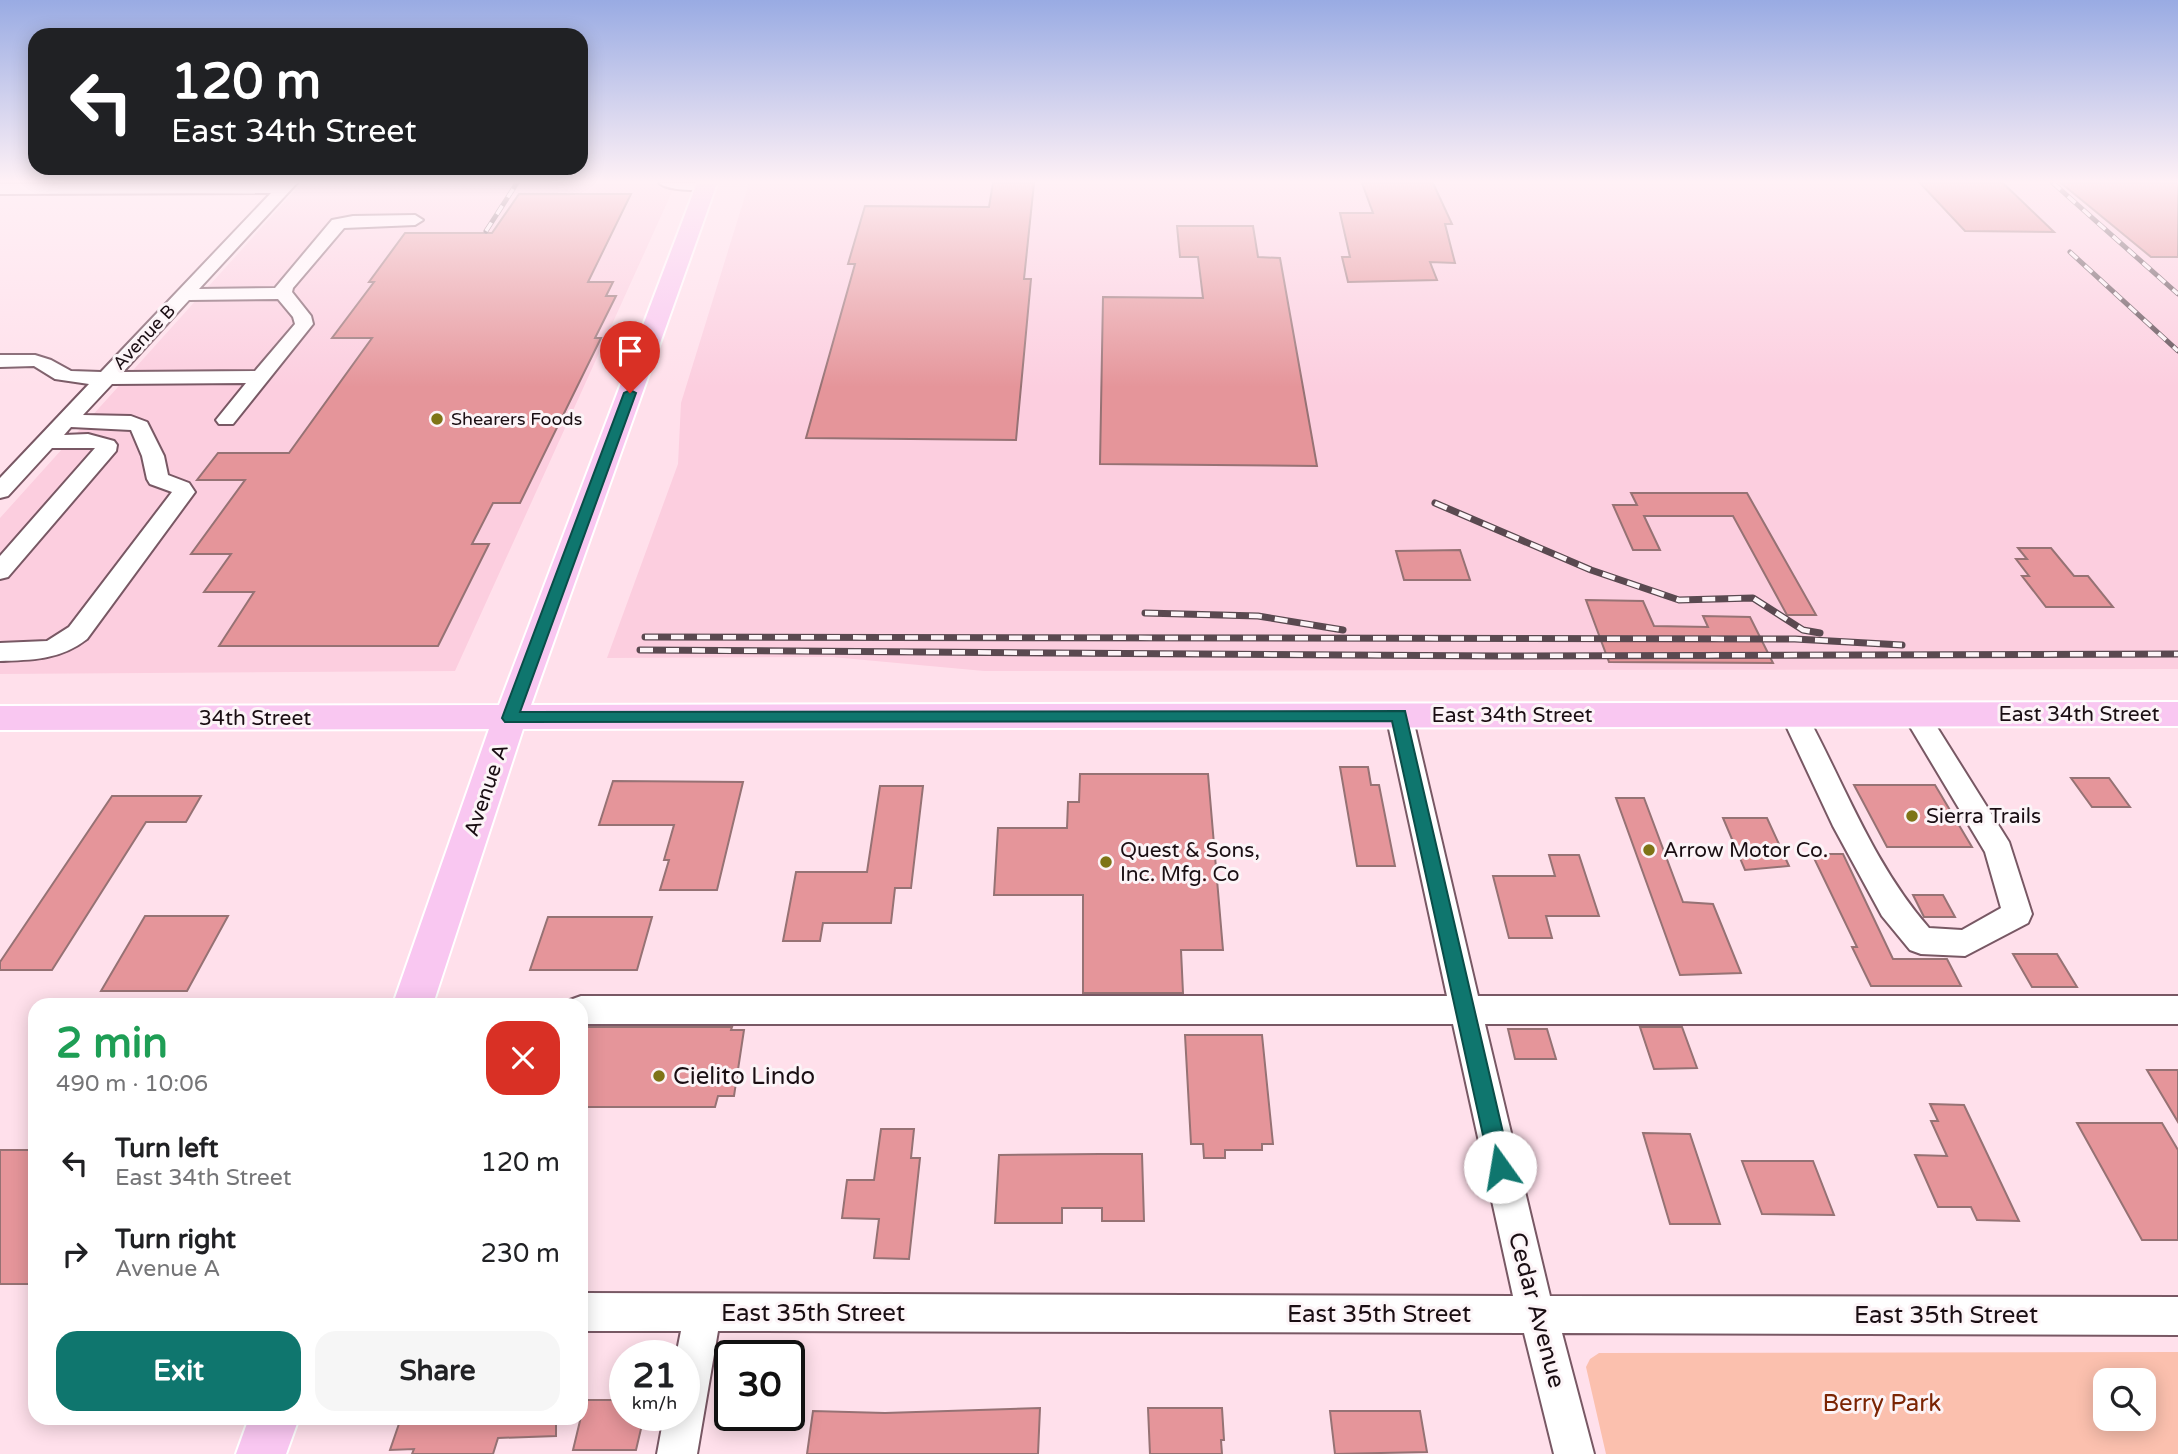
<!DOCTYPE html>
<html lang="en">
<head>
<meta charset="utf-8">
<style>
  body { margin:0; font-family:"Varela Round",sans-serif; background:#f6f6f6; color:#202124; height:100vh; display:flex; flex-direction:column; font-size:26px; white-space:nowrap }
  * { box-sizing:border-box; margin:0 }
  p { font-size:23px; color:#757577 }
  .icon { flex:none; width:38px; height:38px; fill:none; stroke:currentColor; stroke-width:2; stroke-linecap:round; stroke-linejoin:round }
  .map { position:relative; flex:1; overflow:hidden }
  .sheet { position:absolute; left:28px; top:998px; width:560px; height:427px; display:flex; flex-direction:column; background:#fff; border-radius:21px; box-shadow:0 4px 18px #0003 }
  .sheet>* { flex:none }
  .guide { position:absolute; left:28px; top:28px; width:560px; height:147px; border-radius:21px; box-shadow:0 4px 18px #0003; background:#202124; color:#fff; overflow:hidden }
  .fabs { position:absolute; left:2093px; top:1368px; display:grid; gap:14px }
  .fabs a { display:grid; place-items:center; width:63px; height:63px; border-radius:14px; background:#fff; box-shadow:0 4px 18px #0003; font-size:35px }
  .speed { position:absolute; left:609px; top:1340px; display:flex; gap:14px; font-size:35px; font-weight:700; text-align:center }
  .speed>* { display:grid; place-content:center; width:91px; height:91px; border-radius:50%; background:#fff; box-shadow:0 4px 18px #0003; line-height:1 }
  .speed small { font-size:18px; font-weight:400 }
  .speed .limit { border:4px solid #111; border-radius:10px; background:#fff; color:#111 }
  .pin { position:absolute; display:grid; place-items:center; width:60px; height:60px; color:#fff; margin:-72px -30px; border-radius:50% 50% 50% 0; rotate:-45deg; box-shadow:0 0 7px #0007 }
  .pin .icon { rotate:45deg }
  .me { position:absolute; width:77px; margin:-38px; rotate:347deg; stroke-linejoin:round; filter:drop-shadow(0 0 5px #0008) }
  .turn { display:flex; align-items:center; gap:24px; height:147px; padding:0 28px; font-size:32px }
  .turn .icon { width:91px; height:91px; stroke-width:2.5 }
  .turn b { display:block; font-size:49px; line-height:60px }
  .round { display:grid; place-items:center; flex:none; width:74px; height:74px; border-radius:21px; background:#f6f6f6 }
  .overview { display:flex; align-items:center; justify-content:space-between; height:119px; padding:0 28px }
  h1 { font-size:42px; font-weight:700; line-height:52px; color:#1e9e55 }
  .primary-button { display:flex; gap:14px; margin-top:auto; padding:14px 28px }
  .primary-button a { flex:1; height:80px; border-radius:21px; background:#0f766e; color:#fff; font-size:28px; font-weight:700; line-height:80px; text-align:center }
  .primary-button a+a { background:#f6f6f6; color:#202124 }
  ul { padding:0; list-style:none }
  li { display:flex; align-items:center; gap:21px; height:91px; padding:0 28px }
  li div { flex:1 }
  li b { display:block; font-size:26px }
  li em { font-style:normal }
  .map>svg:first-child { display:block }
</style>
</head>
<body>
<div class="map">
<svg width="2178" height="1454" viewBox="0 0 2178 1454">
  <rect width="100%" height="100%" fill="#ffe0eb"/>
  <g fill="#fccedf">
    <path d="M514 183H676L455 671 0 674V518L298 187 509 188Z"/>
    <path d="M749 183H2178V669L984 671 832 657 607 658 678 464 681 403Z"/>
  </g>
  <path fill="#fbc0ae" fill-rule="evenodd" d="M2178 1352V1454H1606L1586 1367 1590 1359 1599 1353ZM2105 1381H2144V1419H2105Z"/>
  <g fill="#e5959a" stroke="#967274" stroke-width="2">
    <path d="M993 183H1034L1024 279H1031L1016 440 806 438 855 264H848L865 206 989 207Z"/>
    <path d="M1362 183H1433L1452 224H1445L1455 263 1430 262 1437 280 1348 282 1342 257H1350L1340 213H1373Z"/>
    <path d="M1920 183H2003L2054 232 1965 231Z"/>
    <path d="M2061 183H2178V257H2151Z"/>
    <path d="M519 194H631L588 282H613L606 296H616L595 338H601L520 503H493L472 544H489L438 646H219L254 592H204L231 554H191L245 480H197L218 453H289L372 338H332L374 282H369L405 233H492Z"/>
    <path d="M1177 226H1253L1258 257 1280 258 1317 466 1100 464 1103 297 1203 298 1198 257H1180Z"/>
    <path d="M1631 493H1747L1816 615H1787L1733 516H1644L1660 550H1633L1613 505H1637Z"/>
    <path d="M2018 548H2051L2074 576H2088L2113 607H2046L2022 576H2029L2016 559H2027Z"/>
    <path d="M1460 550 1470 580H1404L1396 551Z"/>
    <path d="M1586 600 1643 601 1654 626 1708 627 1703 616 1750 617 1773 663 1609 662Z"/>
    <path d="M1340 767H1368L1371 785H1379L1395 866H1357Z"/>
    <path d="M1080 774H1208L1223 950H1181L1183 993H1083V895H994L998 828H1067L1068 802H1079Z"/>
    <path d="M2071 778H2109L2130 807H2092Z"/>
    <path d="M613 781 743 782 717 890H660L669 860H664L674 825H599Z"/>
    <path d="M1854 785H1935L1972 847H1887Z"/>
    <path d="M880 786H923L911 888H895L891 923H823L820 941H783L796 872H867Z"/>
    <path d="M112 796H201L186 822H146L52 970H0V962Z"/>
    <path d="M1616 798H1644L1683 902 1713 904 1741 973 1680 975Z"/>
    <path d="M1723 818H1767L1789 866 1745 870Z"/>
    <path d="M1812 854H1843L1893 959H1947L1961 986H1871L1852 947H1857Z"/>
    <path d="M1549 855H1579L1599 916H1546L1552 938H1509L1493 876H1555Z"/>
    <path d="M1913 895H1943L1955 917H1924Z"/>
    <path d="M145 916H228L187 991H101Z"/>
    <path d="M548 917H652L637 970H530Z"/>
    <path d="M2013 954H2057L2077 987H2032Z"/>
    <path d="M586 1027H732L731 1030H744L734 1096H718L715 1107H581V1044Z"/>
    <path d="M1640 1027H1682L1697 1068 1654 1069Z"/>
    <path d="M1508 1029H1547L1556 1059H1515Z"/>
    <path d="M1185 1035H1262L1273 1144H1262V1150H1225V1158H1204L1203 1144H1191Z"/>
    <path d="M2147 1070H2178V1122Z"/>
    <path d="M1930 1104 1964 1105 2019 1221 1977 1220 1971 1207H1938L1915 1155 1947 1156 1931 1121H1938Z"/>
    <path d="M2077 1123H2162L2178 1150V1240H2142Z"/>
    <path d="M881 1129H914L911 1158H920L909 1259 874 1258 879 1219 842 1218 847 1180H874Z"/>
    <path d="M1643 1133 1690 1134 1720 1224H1670Z"/>
    <rect x="0" y="1150" width="35" height="134"/>
    <path d="M1100 1154H1142L1144 1221H1102V1208H1062V1223H995L999 1155Z"/>
    <path d="M1742 1161H1813L1834 1215 1762 1214Z"/>
    <path d="M585 1400H625V1416H644L636 1450H573Z"/>
    <path d="M1040 1408 1038 1454H807L813 1411 885 1413Z"/>
    <path d="M1148 1408H1222L1224 1440H1221L1222 1454H1150Z"/>
    <path d="M1330 1411H1420L1427 1452 1335 1454Z"/>
    <path d="M401 1418H556V1436L498 1438 493 1454H412L414 1449 390 1450Z"/>
  </g>
  <g fill="none" stroke-linecap="round" stroke-linejoin="round">
    <g stroke="#785864" stroke-width="4">
      <g id="minor">
        <path d="M297 183 199 289 275 288 332 220 353 216 415 215 423 220 415 225 344 228 293 288 292 292 311 316 313 324 233 424H219L216 420 246 383 112 384 83 415 131 416 147 422 164 456 168 475 189 483 195 492 87 639C60 660 32 660 0 661V643L47 641 69 627 172 492 150 484 147 479 142 456 131 430 71 427 64 435 88 434 114 441 117 445 116 451 8 577 0 579V556L95 448H52L8 496 0 498V478L89 384 55 379 34 366 0 367V355H35L51 360 71 371 101 372 271 193 0 194V184ZM278 299 293 317 295 324 255 371 123 372 189 300Z"/>
        <path d="M659 183H714L715 184C706 193 669 191 659 183Z"/>
        <path d="M1399 705 1408 708 1412 715 1478 996H2178V1024H1485L1550 1296 2178 1297V1335L1562 1333 1594 1454H1554L1524 1333 718 1331 697 1454H657L664 1416H684V1356H676L681 1331H581V1293L1513 1296 1453 1024H581V1004H568L570 1000 581 996H1447L1386 715 1390 708Z"/>
        <path d="M1794 705 1803 708C1844 782 1872 863 1929 928L1962 930 2001 908 1985 852 1903 715 1907 708 1916 705 1925 708 2009 842 2032 914 2028 923 1965 956 1921 954 1910 950 1882 916 1833 826 1781 715 1785 708Z"/>
      </g>
    </g>
    <g stroke="#fff" stroke-width="4">
      <g id="major">
        <path d="M697 183H717L531 705 2178 702V726L523 729 433 1004H393L489 729 0 730V706L499 705Z"/>
        <path d="M249 1418H299L286 1454H236Z"/>
      </g>
    </g>
    <use href="#minor" fill="#fff" fill-rule="evenodd"/>
    <use href="#major" fill="#f9c7f1" fill-rule="evenodd"/>
    <g stroke="#5a4950" stroke-width="5">
      <g id="rail-far1">
        <path d="M2053 183 2178 294"/>
        <path d="M486 231 517 183"/>
        <path d="M2070 252 2178 351"/>
      </g>
    </g>
    <g stroke="#5a4950" stroke-width="7">
      <g id="rail">
        <path d="M1435 503 1591 570 1679 600 1753 598 1803 630 1820 633"/>
        <path d="M1145 613 1258 616 1343 630"/>
        <path d="M645 637 1795 639 1902 645"/>
        <path d="M640 650 1499 656 2178 654"/>
      </g>
    </g>
    <use href="#rail-far1" stroke="#fcf4f7" stroke-width="3.5" stroke-dasharray="10" stroke-linecap="butt"/>
    <use href="#rail" stroke="#fcf4f7" stroke-width="4.5" stroke-dasharray="13" stroke-linecap="butt"/>
  </g>
  <linearGradient id="sky" x2="0" y2="1"><stop stop-color="#99abe3"/><stop offset="0.47" stop-color="#fff1f6"/><stop offset="1" stop-color="#fff1f6" stop-opacity="0"/></linearGradient>
  <rect width="2178" height="387" fill="url(#sky)"/>
  <path fill="#0f766e" stroke="#0a4d48" stroke-width="2" d="M630 390 636 393 520 712 1405 711 1511 1167 1508 1174 1500 1177 1493 1174 1490 1167 1392 721 505 722 502 718 624 393Z"/>
  <g fill="#7e7416" stroke="#fcf4f7" stroke-width="2.5">
    <circle cx="437" cy="419" r="7"/>
    <circle cx="1912" cy="816" r="7"/>
    <circle cx="1649" cy="850" r="7"/>
    <circle cx="1106" cy="862" r="7"/>
    <circle cx="659" cy="1076" r="7"/>
  </g>
  <g text-anchor="middle" stroke-width="6" stroke-linejoin="round" paint-order="stroke">
    <g font-size="18" fill="#1a0e13" stroke="#fcf4f7">
      <text transform="translate(144 337) rotate(-47)" y="6">Avenue B</text>
    </g>
    <g font-size="18" fill="#1a0e13" stroke="#fcf4f7" text-anchor="start">
      <text x="451" y="425">Shearers Foods</text>
    </g>
    <g font-size="21" fill="#1a0e13" stroke="#fcf4f7">
      <text x="2079" y="721">East 34th Street</text>
      <text x="1512" y="722">East 34th Street</text>
      <text x="255" y="725">34th Street</text>
      <text transform="translate(486 790) rotate(-71)" y="7">Avenue A</text>
    </g>
    <g font-size="21" fill="#1a0e13" stroke="#fcf4f7" text-anchor="start">
      <text x="1926" y="823">Sierra Trails</text>
      <text x="1120" y="857">Quest &amp; Sons,<tspan x="1120" dy="24">Inc. Mfg. Co</tspan></text>
      <text x="1663" y="857">Arrow Motor Co.</text>
    </g>
    <g font-size="24" fill="#1a0e13" stroke="#fcf4f7" text-anchor="start">
      <text x="673" y="1084">Cielito Lindo</text>
    </g>
    <g font-size="24" fill="#1a0e13" stroke="#fcf4f7">
      <text transform="translate(1537 1310) rotate(75)" y="8">Cedar Avenue</text>
      <text x="813" y="1321">East 35th Street</text>
      <text x="1379" y="1322">East 35th Street</text>
      <text x="1946" y="1323">East 35th Street</text>
    </g>
    <g font-size="24" fill="#7b2403" stroke="#fcf4f7">
      <text x="1882" y="1411">Berry Park</text>
    </g>
  </g>
</svg>
<div class="fabs">
<a><svg class="icon" aria-label="search" viewBox="0 0 24 24"><circle cx="10" cy="10" r="6"/><path d="M15 15l6 6"/></svg></a>
</div>
<div class="speed"><div>21<small>km/h</small></div><div class="limit">30</div></div>
<div class="pin" style="left:630px;top:393px;background:#d93025"><svg class="icon" aria-label="arrive" viewBox="0 0 24 24"><path d="M6 21V4h12l-3 4 3 4H6"/></svg></div>
<svg class="me" style="left:1500px;top:1167px" viewBox="-20 -20 40 40"><circle r="19" fill="#fff"/><path d="M0-13L10 11 0 6-10 11z" fill="#0f766e"/></svg>
<div class="guide">
<div class="turn"><svg class="icon" aria-label="left" viewBox="0 0 24 24"><path d="M17 20v-9H6M10 6l-5 5 5 5"/></svg><div><b>120 m</b>East 34th Street</div></div>
</div>
<section class="sheet">
<div class="overview"><div><h1>2 min</h1><p>490 m · 10:06</p></div><a class="round" style="background:#d93025;color:#fff"><svg class="icon" aria-label="close" viewBox="0 0 24 24"><path d="M6 6l12 12M18 6L6 18"/></svg></a></div>
<ul>
<li><svg class="icon" aria-label="left" viewBox="0 0 24 24"><path d="M17 20v-9H6M10 6l-5 5 5 5"/></svg><div><b>Turn left</b><p>East 34th Street</p></div><em>120 m</em></li>
<li><svg class="icon" aria-label="right" viewBox="0 0 24 24"><path d="M7 20v-9h11M14 6l5 5-5 5"/></svg><div><b>Turn right</b><p>Avenue A</p></div><em>230 m</em></li>
</ul>
<div class="primary-button"><a>Exit</a><a>Share</a></div>
</section>
</div>
</body>
</html>
